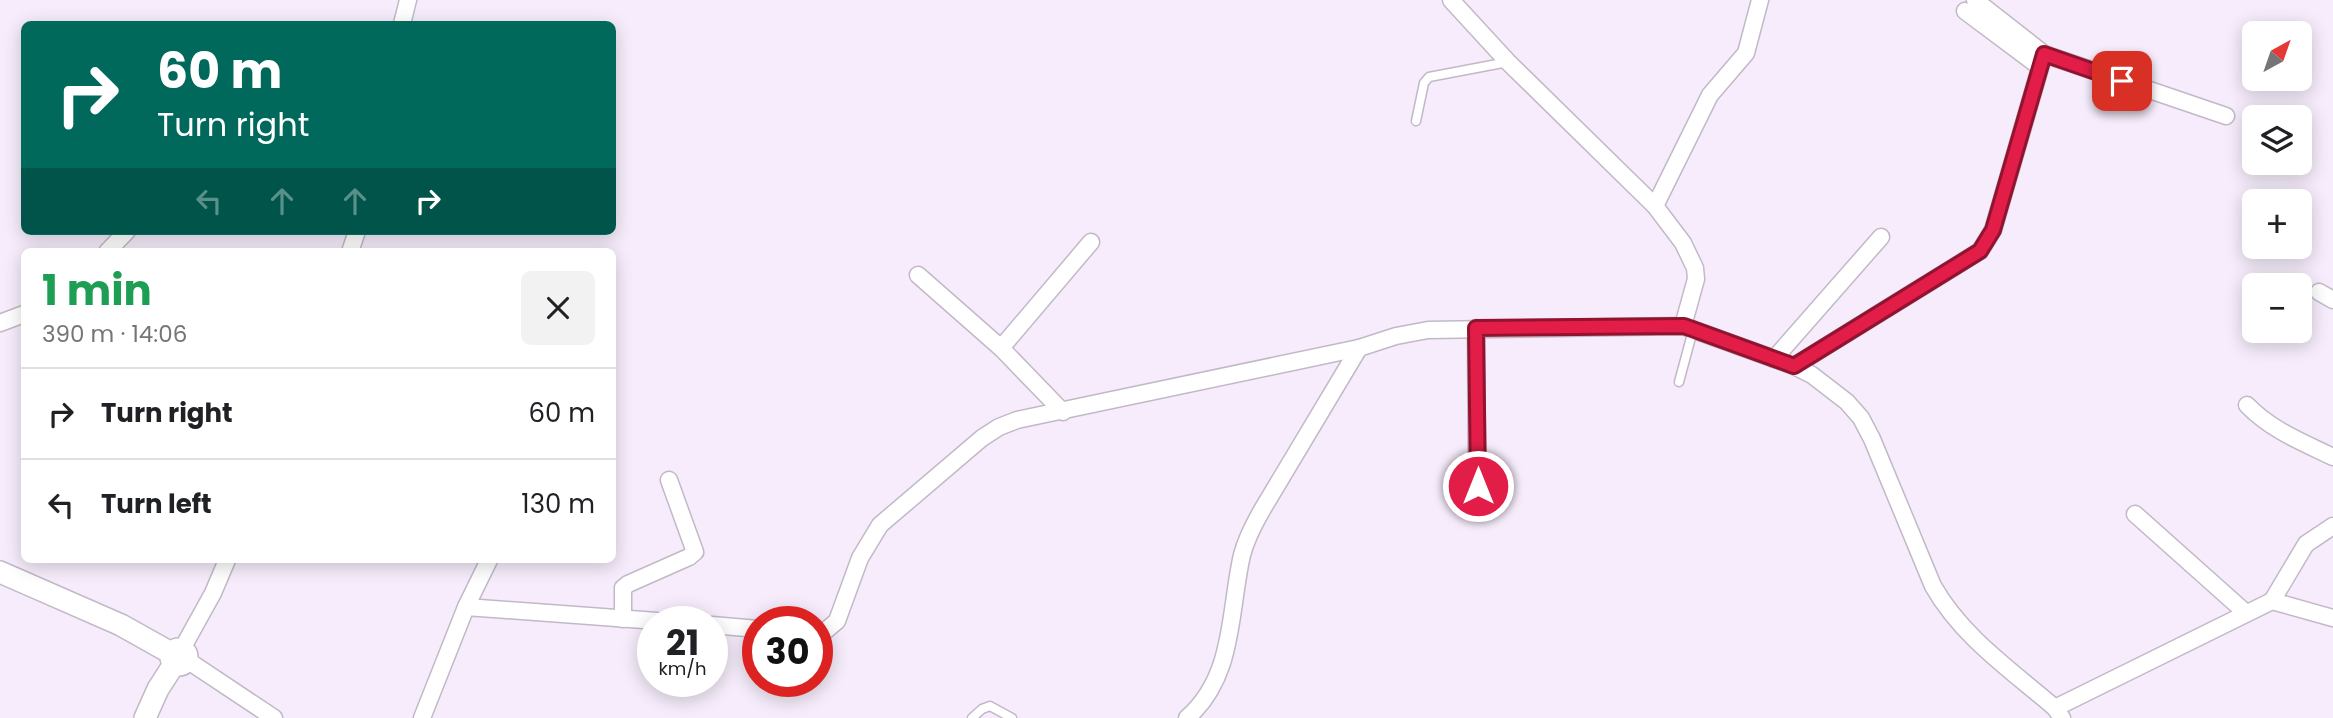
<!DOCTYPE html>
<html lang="en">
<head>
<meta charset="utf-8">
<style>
  body { margin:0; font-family:Poppins,sans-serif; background:#f2f2f2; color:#202124; height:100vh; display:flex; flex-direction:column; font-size:26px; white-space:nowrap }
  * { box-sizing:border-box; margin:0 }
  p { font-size:23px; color:#757577 }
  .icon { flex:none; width:38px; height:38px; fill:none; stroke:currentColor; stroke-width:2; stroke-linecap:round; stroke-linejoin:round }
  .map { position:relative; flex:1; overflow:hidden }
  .details { position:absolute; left:21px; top:248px; width:595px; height:315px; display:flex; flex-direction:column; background:#fff; border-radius:10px; box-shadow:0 4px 18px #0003 }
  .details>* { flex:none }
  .banner { position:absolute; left:21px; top:21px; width:595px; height:214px; border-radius:10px; box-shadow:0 4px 18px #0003; background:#00695c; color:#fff; overflow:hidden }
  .needle { width:46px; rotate:40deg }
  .controls { position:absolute; left:2242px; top:21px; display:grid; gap:14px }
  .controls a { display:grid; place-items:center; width:70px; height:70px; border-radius:10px; background:#fff; box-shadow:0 4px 18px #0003; font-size:35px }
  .speed { position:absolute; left:637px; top:606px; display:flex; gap:14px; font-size:35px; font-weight:700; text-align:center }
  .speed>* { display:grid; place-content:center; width:91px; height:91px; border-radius:50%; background:#fff; box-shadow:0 4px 18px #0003; line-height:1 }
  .speed small { font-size:18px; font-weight:400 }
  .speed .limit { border:10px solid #d22; background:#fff; color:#111 }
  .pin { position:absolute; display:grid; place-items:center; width:60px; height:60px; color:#fff; margin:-30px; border-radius:14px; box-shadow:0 4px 10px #0006 }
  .me { position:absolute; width:77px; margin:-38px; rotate:0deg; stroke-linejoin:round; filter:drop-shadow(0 0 5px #0008) }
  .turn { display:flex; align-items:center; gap:24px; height:147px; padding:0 21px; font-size:32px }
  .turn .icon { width:91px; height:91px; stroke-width:2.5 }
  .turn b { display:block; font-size:49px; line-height:60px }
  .lanes { display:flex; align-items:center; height:66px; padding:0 21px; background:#0003; justify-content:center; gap:35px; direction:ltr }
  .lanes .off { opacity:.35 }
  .round { display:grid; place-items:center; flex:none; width:74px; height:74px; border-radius:10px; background:#f2f2f2 }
  .headline { display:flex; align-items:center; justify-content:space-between; height:119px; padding:0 21px }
  h1 { font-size:42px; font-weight:700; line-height:52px; color:#1e9e55 }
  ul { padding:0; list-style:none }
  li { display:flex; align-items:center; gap:21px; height:91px; padding:0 21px; border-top:2px solid #e0e0e0 }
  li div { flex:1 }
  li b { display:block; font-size:26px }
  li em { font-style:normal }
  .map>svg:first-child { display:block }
</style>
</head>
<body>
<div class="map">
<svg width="2333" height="718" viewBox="0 0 2333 718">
  <rect width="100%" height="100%" fill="#f6ecfb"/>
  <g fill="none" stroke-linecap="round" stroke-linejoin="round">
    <g stroke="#c2b9c7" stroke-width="11">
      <g id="lane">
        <path d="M1416 121 1424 83 1429 77 1508 62"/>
        <path d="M1679 382 1693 330"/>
        <path d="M972 718 982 709 990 706 1012 718"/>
      </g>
    </g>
    <g stroke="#c2b9c7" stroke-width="19">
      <g id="street">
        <path d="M1451 0 1508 62 1655 206 1683 243 1695 268 1696 279 1683 326"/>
        <path d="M1975 0 2044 54"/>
        <path d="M1965 11 2040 67"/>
        <path d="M402 24 408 0"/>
        <path d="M1655 206 1710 95 1746 53 1760 0"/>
        <path d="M107 252 127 231"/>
        <path d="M350 252 357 231"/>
        <path d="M918 275 1001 348 1063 412"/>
        <path d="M2319 292 2333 300"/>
        <path d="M0 323 24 314"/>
        <path d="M1476 328 1477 486"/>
        <path d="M1001 348 1091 242"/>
        <path d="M1774 359 1881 237"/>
        <path d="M1794 366 1980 251 1993 230 2044 54 2226 116"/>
        <path d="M2247 405C2271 430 2302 442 2333 457"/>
        <path d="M2135 514 2246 613"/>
        <path d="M2272 601 2306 544 2333 526"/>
        <path d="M466 607 489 560"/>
        <path d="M623 619V588L628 584 689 557 695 552 669 480"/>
        <path d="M712 625 758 629"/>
        <path d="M817 633 824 632 837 621 860 558 880 525 982 438 999 427 1017 420 1359 348 1396 336 1428 330 1683 326 1794 366 1812 375 1847 402 1861 418 1872 439 1933 586C1962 637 2011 670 2055 708L2062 718"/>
        <path d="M182 649 213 593 227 560"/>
        <path d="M187 660 274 718"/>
        <path d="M2055 708 2272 601 2333 618"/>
        <path d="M422 718 466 607 657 621"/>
        <path d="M1187 718C1235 676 1229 611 1242 555 1246 539 1254 524 1262 510L1359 348"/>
      </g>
    </g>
    <g stroke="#c2b9c7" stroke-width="24">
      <g id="secondary">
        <path d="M0 572 121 625 171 653"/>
        <circle cx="179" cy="657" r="8"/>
        <path d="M145 718 158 689 174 664"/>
      </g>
    </g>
    <use href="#lane" stroke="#fff" stroke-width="8"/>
    <use href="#street" stroke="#fff" stroke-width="16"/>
    <use href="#secondary" stroke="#fff" stroke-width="21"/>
  </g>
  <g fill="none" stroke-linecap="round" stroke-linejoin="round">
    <g stroke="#92132f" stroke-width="18">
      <path id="route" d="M1478 486 1476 328 1684 326 1794 366 1980 251 1993 230 2044 54 2122 81"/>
    </g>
    <use href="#route" stroke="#e11d48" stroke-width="12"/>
  </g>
</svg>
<div class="controls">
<a><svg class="needle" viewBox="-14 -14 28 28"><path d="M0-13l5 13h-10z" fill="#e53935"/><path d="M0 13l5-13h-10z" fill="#757577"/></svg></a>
<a><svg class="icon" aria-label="layers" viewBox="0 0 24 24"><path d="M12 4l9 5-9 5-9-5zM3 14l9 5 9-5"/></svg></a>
<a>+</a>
<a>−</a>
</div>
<div class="speed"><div>21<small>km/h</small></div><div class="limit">30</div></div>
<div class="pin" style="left:2122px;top:81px;background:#d93025"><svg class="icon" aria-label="arrive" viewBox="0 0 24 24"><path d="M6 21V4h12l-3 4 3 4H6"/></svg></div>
<svg class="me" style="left:1478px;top:486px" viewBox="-20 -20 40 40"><circle r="17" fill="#e11d48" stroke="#fff" stroke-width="3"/><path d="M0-11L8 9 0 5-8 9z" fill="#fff"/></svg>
<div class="banner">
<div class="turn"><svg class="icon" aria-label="right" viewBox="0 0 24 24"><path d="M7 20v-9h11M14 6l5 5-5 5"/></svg><div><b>60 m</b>Turn right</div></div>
<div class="lanes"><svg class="icon off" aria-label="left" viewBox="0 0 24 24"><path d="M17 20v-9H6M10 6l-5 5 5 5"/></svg><svg class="icon off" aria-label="ahead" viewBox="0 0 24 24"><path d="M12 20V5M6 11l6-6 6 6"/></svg><svg class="icon off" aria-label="ahead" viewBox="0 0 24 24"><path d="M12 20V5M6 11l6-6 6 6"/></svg><svg class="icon" aria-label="right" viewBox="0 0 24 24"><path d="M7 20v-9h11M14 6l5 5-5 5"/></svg></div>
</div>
<section class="details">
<div class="headline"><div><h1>1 min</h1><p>390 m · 14:06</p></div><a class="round"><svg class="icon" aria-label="close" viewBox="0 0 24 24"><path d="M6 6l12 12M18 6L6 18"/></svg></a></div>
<ul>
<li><svg class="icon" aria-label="right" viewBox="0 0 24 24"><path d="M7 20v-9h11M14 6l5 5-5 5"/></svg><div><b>Turn right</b></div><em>60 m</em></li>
<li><svg class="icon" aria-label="left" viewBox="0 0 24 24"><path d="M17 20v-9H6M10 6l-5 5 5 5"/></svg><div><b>Turn left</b></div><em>130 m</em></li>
</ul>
</section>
</div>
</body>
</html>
